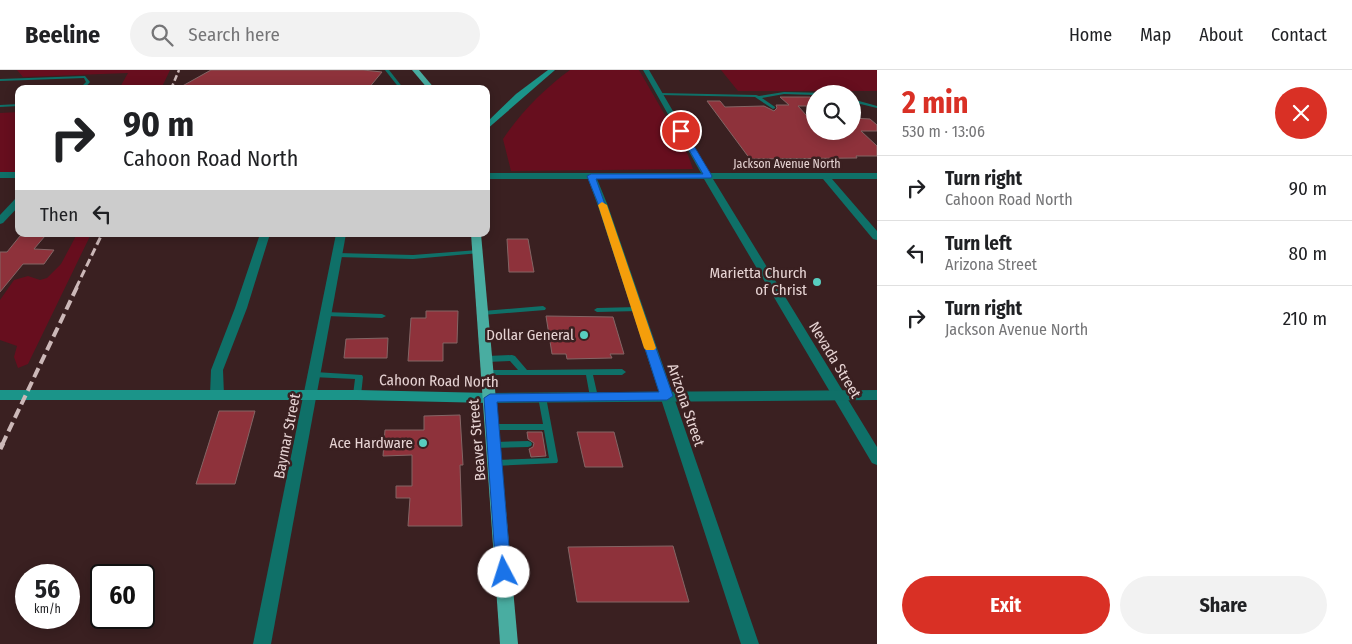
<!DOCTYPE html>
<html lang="en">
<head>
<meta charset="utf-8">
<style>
  body { margin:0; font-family:"Fira Sans Condensed",sans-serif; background:#f2f2f2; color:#202124; height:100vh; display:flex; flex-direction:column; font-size:19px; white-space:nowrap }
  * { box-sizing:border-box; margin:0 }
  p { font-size:16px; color:#757577 }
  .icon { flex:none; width:28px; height:28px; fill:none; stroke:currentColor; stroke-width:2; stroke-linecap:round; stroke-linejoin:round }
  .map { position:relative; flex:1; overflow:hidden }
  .side { display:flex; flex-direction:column; background:#fff; width:475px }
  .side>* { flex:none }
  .top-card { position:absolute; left:15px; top:15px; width:475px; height:152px; border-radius:10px; box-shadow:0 2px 12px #0003; background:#fff; color:#202124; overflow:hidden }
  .controls { position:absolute; left:806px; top:15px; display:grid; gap:10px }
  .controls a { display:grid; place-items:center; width:55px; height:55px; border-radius:50%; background:#fff; box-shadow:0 2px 12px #0003; font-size:25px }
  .speed { position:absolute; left:15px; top:494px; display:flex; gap:10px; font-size:25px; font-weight:700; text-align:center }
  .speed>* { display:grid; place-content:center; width:65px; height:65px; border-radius:50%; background:#fff; box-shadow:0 2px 12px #0003; line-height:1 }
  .speed small { font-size:12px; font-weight:400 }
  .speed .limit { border:2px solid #111; border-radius:8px; background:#fff; color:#111 }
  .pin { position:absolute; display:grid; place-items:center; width:42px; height:42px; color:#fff; margin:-21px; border:2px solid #fff; border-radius:50%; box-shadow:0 1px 5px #0007 }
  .me { position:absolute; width:55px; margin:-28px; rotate:355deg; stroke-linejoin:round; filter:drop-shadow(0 0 4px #0008) }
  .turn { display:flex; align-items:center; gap:18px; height:105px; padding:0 25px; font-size:22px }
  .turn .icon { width:65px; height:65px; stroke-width:2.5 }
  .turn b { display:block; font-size:35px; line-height:42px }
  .then { display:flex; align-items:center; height:48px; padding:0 25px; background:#0003; gap:10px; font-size:19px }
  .round { display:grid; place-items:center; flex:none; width:52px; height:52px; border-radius:26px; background:#f2f2f2 }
  .headline { display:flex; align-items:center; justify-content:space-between; height:85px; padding:0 25px }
  h1 { font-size:30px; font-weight:700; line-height:38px; color:#d93025 }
  .primary-button { display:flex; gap:10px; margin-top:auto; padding:10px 25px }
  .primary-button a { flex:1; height:58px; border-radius:30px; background:#d93025; color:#fff; font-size:20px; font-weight:700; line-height:58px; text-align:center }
  .primary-button a+a { background:#f2f2f2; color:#202124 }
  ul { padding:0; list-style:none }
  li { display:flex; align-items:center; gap:15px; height:65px; padding:0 25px; border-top:1px solid #e0e0e0 }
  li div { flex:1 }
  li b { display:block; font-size:19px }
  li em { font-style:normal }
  header { display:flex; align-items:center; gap:30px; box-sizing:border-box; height:70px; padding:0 25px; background:#fff; border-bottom:1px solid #e0e0e0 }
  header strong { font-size:24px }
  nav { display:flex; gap:28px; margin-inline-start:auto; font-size:18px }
  .search { width:350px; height:45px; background:#f2f2f2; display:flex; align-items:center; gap:12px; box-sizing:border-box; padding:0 18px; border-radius:28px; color:#757577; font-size:19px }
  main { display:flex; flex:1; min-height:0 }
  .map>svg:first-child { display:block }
</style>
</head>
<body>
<header>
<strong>Beeline</strong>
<div class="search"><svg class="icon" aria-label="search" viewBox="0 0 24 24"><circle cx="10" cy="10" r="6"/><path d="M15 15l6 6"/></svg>Search here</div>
<nav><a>Home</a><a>Map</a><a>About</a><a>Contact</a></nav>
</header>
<main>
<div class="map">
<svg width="877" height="574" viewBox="0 0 877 574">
  <rect width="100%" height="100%" fill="#3a2021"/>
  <g fill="#670e1e">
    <path d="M17 0H170L161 19H119L128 3 23 7Z"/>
    <path d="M570 0H639L688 85 693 99 511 101 503 69C521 42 545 18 570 0Z"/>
    <path d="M721 0H877V21H738Z"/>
    <path d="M19 42V102H0V43Z"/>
    <path d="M77 164H91L28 294 18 298 14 287 17 276 0 270V230L14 210 28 206 40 210 47 208 61 194Z"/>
  </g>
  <g fill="#8e323b" stroke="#846565">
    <path d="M211 0H363L382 2 368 19H177Z"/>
    <path d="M780 27H810L815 32V36H798L815 55V61H852V48L870 49 877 55V61H861L877 76V86H856L857 88 750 89 707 31H720L725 37 764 36 774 41 777 38 776 35H789Z"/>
    <path d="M20 166H45L34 179 54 180 44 194H23L0 222V182H7Z"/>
    <path d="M507 169H528L534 202H509Z"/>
    <path d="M426 241H458L457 273H443V291H408L411 248H426Z"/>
    <path d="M546 246 613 247 624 284H610L612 288 567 289 566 284H552Z"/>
    <path d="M388 268 387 288H344L346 269Z"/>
    <path d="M219 341H255L235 414H196Z"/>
    <path d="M460 345 463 395H460L462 456H408L410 428H396V416H412V385L383 386 385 360H424V346Z"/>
    <path d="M527 362H542L546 386 531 387 529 379 533 377 534 373 528 369Z"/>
    <path d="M577 362H614L623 397H585Z"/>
    <path d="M673 476 689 532H577L568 477Z"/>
  </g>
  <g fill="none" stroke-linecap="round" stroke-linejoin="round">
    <g fill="#0f7068" fill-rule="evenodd">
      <path d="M385 0H389L404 19H400Z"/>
      <path d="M85 6 90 12 84 19H79L86 12 84 8 0 11V9Z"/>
      <path d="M784 22 830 23 832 24H815V25L784 24 762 28 775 37V38L773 39 755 27 660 25 658 24 660 23 756 25 759 26Z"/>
      <path d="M852 29 877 36V38L852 32Z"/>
      <path d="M19 34V36L0 37V35Z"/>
      <path d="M478 180 481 182 480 183 413 189 337 187 334 185 337 183 413 185Z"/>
      <path d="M543 236 546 238 545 240 483 245 480 243 483 241Z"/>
      <path d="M637 237H639L640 239 639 241 597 242 594 240 597 238Z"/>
      <path d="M324 242 382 244 386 246 382 248 326 246 323 244Z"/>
      <path d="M512 285 515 286 527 300 622 299 626 302 622 305H593L598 327 597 329H591L590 327 586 305H485L484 303 488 300H518L510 291 487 292 483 289 487 286Z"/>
      <path d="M315 302 362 305 363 307 361 325 360 327H354L353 325 355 309 312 307 311 305Z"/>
      <path d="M542 324 545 325 546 327 558 391 557 393 495 396 492 395 491 393 492 391 495 390 549 388 544 360H492L489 359 488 357 489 355 492 354H543L538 327 539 325Z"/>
      <path d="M528 371 531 372 532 374 531 376 528 377 494 378 491 377 490 375 491 373 494 372Z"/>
    </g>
    <g fill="#0f7068" fill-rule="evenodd">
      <path d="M643 0H649L709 103H877V109H832L877 161V170L873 169 823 109H713L877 377V395L872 393 704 109H597L608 136 759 574H741L598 136 588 109H486V103H701Z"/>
      <rect x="0" y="102" width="19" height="6"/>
      <path d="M19 127V136L3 153 0 154V145L16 128Z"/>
      <path d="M260 164H270L247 238 223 300 224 325 222 328H212L210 325 211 300 235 238Z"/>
      <path d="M336 164H346L271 574H253Z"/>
    </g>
    <path fill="#0f7068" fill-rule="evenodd" d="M877 320V330L490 333 485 331 483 328 485 325 490 323Z"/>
    <g fill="#1b9489" fill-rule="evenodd">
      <path d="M548 0H555L486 60V53L516 24Z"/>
      <path d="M0 320H357L490 323 495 325 497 328 495 331 490 333 357 330H0Z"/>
    </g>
    <g fill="#49ada1" fill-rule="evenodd">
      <path d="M412 0H419L435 19H428Z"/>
      <path d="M471 164H481L518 574H500Z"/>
    </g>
    <path stroke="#ccb8b8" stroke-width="2.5" stroke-dasharray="6 3" stroke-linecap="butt" d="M171 19 179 0"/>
    <path stroke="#ccb8b8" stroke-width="3" stroke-dasharray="8 4" stroke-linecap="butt" d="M76 218 102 164"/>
    <path stroke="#ccb8b8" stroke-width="4" stroke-dasharray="10 5" stroke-linecap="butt" d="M2 375 77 217"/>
    <path stroke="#ccb8b8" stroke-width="5" stroke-dasharray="13 6" stroke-linecap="butt" d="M0 379 3 373"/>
  </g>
  <path fill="#1a73e8" stroke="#114b97" d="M681 59 685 61 712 106 711 108 596 109 673 326 667 330 497 332 511 502 509 506 504 508 498 506 496 502 484 328 490 324 659 322 599 136 587 106 591 104H703L678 61Z"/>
  <path fill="#f59e0b" d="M602 132 607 135 656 278 654 280H646L644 278 598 135Z"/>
  <g fill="#58cec0" stroke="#3a2021" stroke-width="2">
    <circle cx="817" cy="212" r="5"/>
    <circle cx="584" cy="265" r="5"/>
    <circle cx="423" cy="373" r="5"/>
  </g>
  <g text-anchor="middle" stroke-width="5" stroke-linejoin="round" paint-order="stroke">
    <g font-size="12" fill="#e7d4d4" stroke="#3a2021">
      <text x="787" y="98">Jackson Avenue North</text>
    </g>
    <g font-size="15" fill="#e7d4d4" stroke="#3a2021" text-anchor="end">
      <text x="807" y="208">Marietta Church<tspan x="807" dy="17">of Christ</tspan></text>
      <text x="574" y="270">Dollar General</text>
      <text x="413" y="378">Ace Hardware</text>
    </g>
    <g font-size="15" fill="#e7d4d4" stroke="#3a2021">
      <text transform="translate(835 290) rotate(59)" y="5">Nevada Street</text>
      <text transform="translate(439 311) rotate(1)" y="5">Cahoon Road North</text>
      <text transform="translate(686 335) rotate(71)" y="5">Arizona Street</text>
      <text transform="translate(287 366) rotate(-79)" y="5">Baymar Street</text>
      <text transform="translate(477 370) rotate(-95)" y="5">Beaver Street</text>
    </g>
  </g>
</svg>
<div class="controls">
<a><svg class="icon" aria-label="search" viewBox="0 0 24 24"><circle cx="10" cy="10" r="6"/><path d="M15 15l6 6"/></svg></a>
</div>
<div class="speed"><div>56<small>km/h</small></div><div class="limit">60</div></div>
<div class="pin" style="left:681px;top:61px;background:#d93025"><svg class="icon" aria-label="arrive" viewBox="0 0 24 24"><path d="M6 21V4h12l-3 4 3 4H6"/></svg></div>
<svg class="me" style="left:504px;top:502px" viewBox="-20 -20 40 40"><circle r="19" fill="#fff"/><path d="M0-13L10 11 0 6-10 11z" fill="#1a73e8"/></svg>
<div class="top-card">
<div class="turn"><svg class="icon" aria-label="right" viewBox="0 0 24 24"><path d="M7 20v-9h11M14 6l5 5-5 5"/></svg><div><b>90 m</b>Cahoon Road North</div></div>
<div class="then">Then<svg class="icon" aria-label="left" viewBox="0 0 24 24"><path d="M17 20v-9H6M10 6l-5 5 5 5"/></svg></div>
</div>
</div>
<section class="side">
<div class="headline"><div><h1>2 min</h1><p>530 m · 13:06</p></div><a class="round" style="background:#d93025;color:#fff"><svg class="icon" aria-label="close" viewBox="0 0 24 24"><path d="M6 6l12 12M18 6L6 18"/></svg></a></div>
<ul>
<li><svg class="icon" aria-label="right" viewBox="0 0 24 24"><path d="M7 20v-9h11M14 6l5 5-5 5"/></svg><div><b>Turn right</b><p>Cahoon Road North</p></div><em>90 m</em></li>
<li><svg class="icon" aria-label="left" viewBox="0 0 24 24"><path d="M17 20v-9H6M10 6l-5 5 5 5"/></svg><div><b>Turn left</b><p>Arizona Street</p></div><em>80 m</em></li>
<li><svg class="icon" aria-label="right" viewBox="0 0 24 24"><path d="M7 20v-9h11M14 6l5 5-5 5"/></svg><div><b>Turn right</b><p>Jackson Avenue North</p></div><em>210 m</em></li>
</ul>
<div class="primary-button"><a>Exit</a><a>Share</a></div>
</section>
</main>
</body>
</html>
